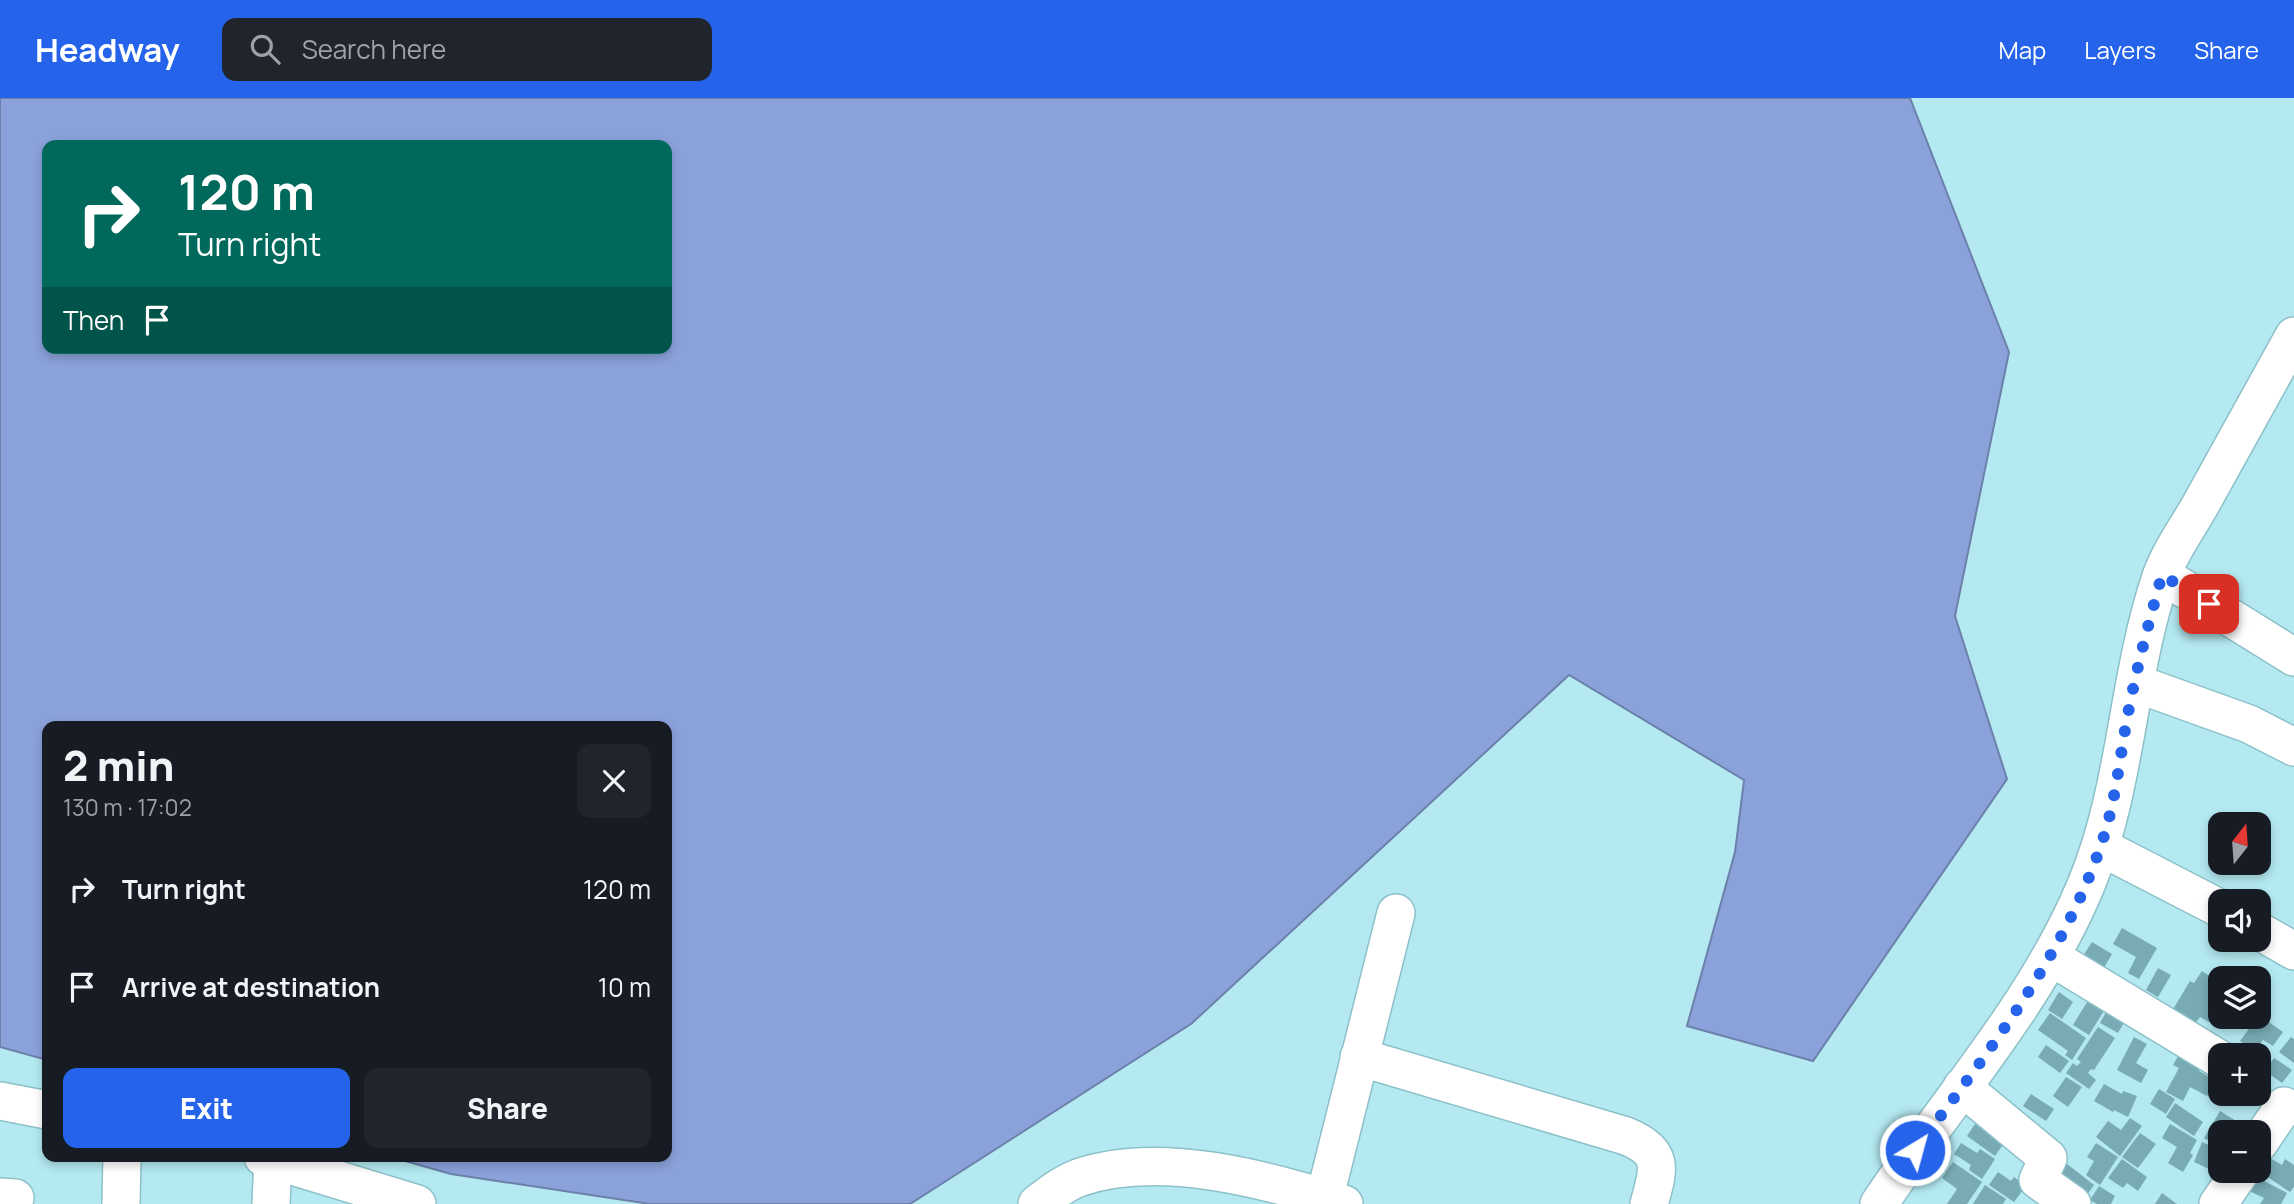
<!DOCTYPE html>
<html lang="en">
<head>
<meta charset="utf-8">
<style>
  body { margin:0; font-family:Manrope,sans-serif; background:#20242c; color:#f1f3f6; height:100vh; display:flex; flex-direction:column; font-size:26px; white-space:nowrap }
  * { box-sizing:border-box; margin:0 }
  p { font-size:23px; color:#9ea1a6 }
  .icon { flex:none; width:38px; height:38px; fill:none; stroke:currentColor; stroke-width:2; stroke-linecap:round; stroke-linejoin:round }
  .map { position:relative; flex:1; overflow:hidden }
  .drawer { position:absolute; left:42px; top:623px; width:630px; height:441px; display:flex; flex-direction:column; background:#171b24; border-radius:14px; box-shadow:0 4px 10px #0003 }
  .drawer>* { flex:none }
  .banner { position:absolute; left:42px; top:42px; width:630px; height:214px; border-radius:14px; box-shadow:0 4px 10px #0003; background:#00695c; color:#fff; overflow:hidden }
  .needle { width:46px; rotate:17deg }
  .fabs { position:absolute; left:2208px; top:714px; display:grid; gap:14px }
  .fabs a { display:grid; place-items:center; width:63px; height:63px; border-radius:14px; background:#171b24; box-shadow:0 4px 10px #0003; font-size:35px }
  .pin { position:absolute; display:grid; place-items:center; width:60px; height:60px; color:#fff; margin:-30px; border-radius:14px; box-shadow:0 4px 10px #0006 }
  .me { position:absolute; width:77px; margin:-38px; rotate:37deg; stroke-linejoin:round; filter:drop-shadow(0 0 5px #0008) }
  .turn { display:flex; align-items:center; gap:24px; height:147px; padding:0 21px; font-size:32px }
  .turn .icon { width:91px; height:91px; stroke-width:2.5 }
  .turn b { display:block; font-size:49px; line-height:60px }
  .then { display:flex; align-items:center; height:66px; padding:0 21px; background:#0003; gap:14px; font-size:26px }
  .round { display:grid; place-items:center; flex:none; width:74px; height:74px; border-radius:14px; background:#20242c }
  .head { display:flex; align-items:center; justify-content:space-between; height:119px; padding:0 21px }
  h1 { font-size:42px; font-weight:800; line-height:52px }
  .button { display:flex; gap:14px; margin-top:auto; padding:14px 21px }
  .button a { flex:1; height:80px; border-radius:14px; background:#2563eb; color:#fff; font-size:28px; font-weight:800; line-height:80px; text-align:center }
  .button a+a { background:#20242c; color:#f1f3f6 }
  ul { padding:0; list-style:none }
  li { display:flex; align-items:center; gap:21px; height:98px; padding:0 21px }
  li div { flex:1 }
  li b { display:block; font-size:26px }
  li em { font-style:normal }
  header { display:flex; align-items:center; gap:42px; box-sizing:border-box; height:98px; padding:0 35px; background:#2563eb; color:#fff }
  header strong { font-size:33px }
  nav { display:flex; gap:38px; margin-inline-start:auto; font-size:24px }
  .search { width:490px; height:63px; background:#20242c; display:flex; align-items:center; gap:18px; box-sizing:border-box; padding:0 24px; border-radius:14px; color:#9ea1a6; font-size:26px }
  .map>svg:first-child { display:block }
</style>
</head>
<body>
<header>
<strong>Headway</strong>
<div class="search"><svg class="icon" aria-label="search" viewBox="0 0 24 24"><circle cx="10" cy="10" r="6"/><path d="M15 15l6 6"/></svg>Search here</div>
<nav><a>Map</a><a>Layers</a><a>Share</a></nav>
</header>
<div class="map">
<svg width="2294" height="1106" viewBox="0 0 2294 1106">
  <rect width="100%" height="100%" fill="#b4e9f1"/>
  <path fill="#8ba1da" stroke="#6b81aa" stroke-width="2" fill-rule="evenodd" d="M0 0H1910L2009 254 1955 518 2007 681 1813 963 1687 928 1735 754 1744 682 1569 577 1191 926 910 1106H650L451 1076 391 1059H667V628H47V962L0 949ZM47 47H667V250H47Z"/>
  <g fill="#78abb3">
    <path d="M2122 830 2157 850 2139 881 2128 875 2136 859 2113 846Z"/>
    <path d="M2092 844 2112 856 2104 870 2083 858Z"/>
    <path d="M2158 870 2171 877 2158 899 2146 892Z"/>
    <path d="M2202 873 2221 886V906L2209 924 2200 919 2195 926 2172 913 2190 883 2194 885Z"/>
    <path d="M2059 894 2073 904 2062 921 2048 912Z"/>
    <path d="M2089 901 2105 911 2089 937 2073 927Z"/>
    <path d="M2109 909 2127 919 2118 935 2100 925Z"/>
    <path d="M2050 915 2086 940 2072 962 2065 957 2068 953 2038 932Z"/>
    <path d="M2259 917 2283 934 2273 948 2263 942 2255 953 2240 943Z"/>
    <path d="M2221 919H2254L2247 929 2235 921 2232 926Z"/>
    <path d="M2098 929 2115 940 2094 972 2091 971 2088 975 2096 982 2089 991 2066 975 2073 965 2077 968 2081 964 2077 961Z"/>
    <path d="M2134 939 2147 946 2136 965 2148 972 2141 985 2117 972Z"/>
    <path d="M2291 939 2294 941V965L2279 954Z"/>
    <path d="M2046 947 2069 963 2060 975 2038 959Z"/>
    <path d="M2180 955 2202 968 2199 973 2216 983 2207 998 2190 989 2183 1003 2166 994 2179 970 2173 967Z"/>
    <path d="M2274 960 2292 972 2282 985 2265 973Z"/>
    <path d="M2066 979 2082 989 2068 1009 2053 998Z"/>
    <path d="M2104 986 2122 996 2123 993 2137 998 2128 1019 2114 1012 2113 1014 2094 1003Z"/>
    <path d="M2159 991 2175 1001 2166 1016 2150 1006Z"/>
    <path d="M2031 996 2054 1011 2046 1023 2023 1008Z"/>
    <path d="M2175 1005 2203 1024 2194 1038 2166 1019Z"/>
    <path d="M2220 1013 2238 1024 2231 1034H2221V1050L2204 1040Z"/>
    <path d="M2130 1020 2142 1028 2120 1058 2096 1039 2108 1023 2121 1032Z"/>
    <path d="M1975 1026 2004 1045 1995 1058 1967 1038Z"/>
    <path d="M2170 1026 2197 1042 2190 1055 2193 1057 2183 1074 2168 1065 2177 1049 2162 1040Z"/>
    <path d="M2140 1035 2156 1046 2138 1070 2122 1059Z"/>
    <path d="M2202 1044 2221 1052V1073L2226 1079 2194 1064Z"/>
    <path d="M1961 1045 1977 1055 1980 1051 1995 1061 1982 1081 1969 1072 1971 1067 1954 1056Z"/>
    <path d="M2096 1045 2118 1059 2100 1087 2086 1077 2094 1063 2087 1059Z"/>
    <path d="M2268 1059 2282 1067 2285 1061 2294 1067V1089L2290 1094 2259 1073Z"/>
    <path d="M2122 1061 2147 1079 2138 1093 2127 1085 2123 1090 2108 1080Z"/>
    <path d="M2062 1062 2094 1087 2084 1101 2052 1076Z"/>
    <path d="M1953 1064 1982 1084 1967 1106H1947L1957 1091 1942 1080Z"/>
    <path d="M1998 1074 2011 1083 2014 1079 2026 1088 2014 1104 1989 1087Z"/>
    <path d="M2253 1077 2287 1095 2281 1106H2260L2264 1100 2245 1091Z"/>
    <path d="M1985 1087 2006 1101 2003 1106H1973Z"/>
    <path d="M2099 1088 2115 1098 2111 1106H2097L2090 1102Z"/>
    <path d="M2162 1095 2177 1106H2155Z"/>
  </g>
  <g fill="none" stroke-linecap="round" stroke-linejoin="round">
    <g stroke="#8dc1c9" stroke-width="40">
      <g id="street">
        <path d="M2162 477 2294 559"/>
        <path d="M2135 585 2249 626 2294 649"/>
        <path d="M2101 749 2221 811"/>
        <path d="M2259 833 2294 853"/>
        <path d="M2051 859 2221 962"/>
        <path d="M1359 959 1626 1038C1665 1054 1659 1071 1649 1106"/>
        <path d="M1962 989 2048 1060 2038 1082 2072 1106"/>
        <path d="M0 1003 47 1012"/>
        <path d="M2259 1045 2284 1008"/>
        <path d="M263 1059 417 1106"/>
        <path d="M0 1099 15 1100"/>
        <path d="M121 1106 122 1059"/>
        <path d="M271 1106 273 1061"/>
        <path d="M1037 1106C1050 1096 1063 1086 1078 1080 1158 1052 1266 1081 1344 1106"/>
        <path d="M1323 1106 1396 815"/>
        <path d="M1879 1106C1949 1001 2037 905 2086 787 2127 689 2127 579 2161 479 2170 453 2189 428 2202 404 2233 349 2263 293 2294 238"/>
        <path d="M2218 1106 2241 1073"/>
      </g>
    </g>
    <use href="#street" stroke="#fff" stroke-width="37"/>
  </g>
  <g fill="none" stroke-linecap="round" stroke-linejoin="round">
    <path stroke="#2563eb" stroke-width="12" stroke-dasharray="0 21.6" d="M1915 1052C1986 957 2061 863 2100 750 2115 709 2119 664 2127 621 2136 572 2149 524 2162 477L2209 506"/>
  </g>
</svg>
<div class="fabs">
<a><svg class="needle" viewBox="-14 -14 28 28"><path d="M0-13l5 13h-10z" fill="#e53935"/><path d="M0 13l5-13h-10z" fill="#9ea1a6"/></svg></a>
<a><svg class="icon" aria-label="sound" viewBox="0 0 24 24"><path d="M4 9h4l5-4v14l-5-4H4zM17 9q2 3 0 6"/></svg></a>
<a><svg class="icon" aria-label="layers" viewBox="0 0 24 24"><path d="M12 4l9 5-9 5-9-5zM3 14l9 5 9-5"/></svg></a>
<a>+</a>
<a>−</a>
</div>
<div class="pin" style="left:2209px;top:506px;background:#d93025"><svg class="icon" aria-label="arrive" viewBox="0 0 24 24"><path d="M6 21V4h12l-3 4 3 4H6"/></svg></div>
<svg class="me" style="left:1915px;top:1052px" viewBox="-20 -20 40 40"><circle r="17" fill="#2563eb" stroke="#fff" stroke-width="3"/><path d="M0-11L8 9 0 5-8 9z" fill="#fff"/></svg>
<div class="banner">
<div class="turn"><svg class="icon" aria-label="right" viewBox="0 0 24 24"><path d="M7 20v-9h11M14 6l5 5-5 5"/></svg><div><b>120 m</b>Turn right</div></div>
<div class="then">Then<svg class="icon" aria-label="arrive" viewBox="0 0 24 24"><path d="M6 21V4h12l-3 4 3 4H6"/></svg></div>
</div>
<section class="drawer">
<div class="head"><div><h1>2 min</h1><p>130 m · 17:02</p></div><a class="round"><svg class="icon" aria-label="close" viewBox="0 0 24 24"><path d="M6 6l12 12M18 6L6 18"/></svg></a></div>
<ul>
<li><svg class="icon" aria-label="right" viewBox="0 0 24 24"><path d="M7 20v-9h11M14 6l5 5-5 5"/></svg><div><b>Turn right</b></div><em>120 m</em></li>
<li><svg class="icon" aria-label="arrive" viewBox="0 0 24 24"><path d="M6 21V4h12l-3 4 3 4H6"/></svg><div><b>Arrive at destination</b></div><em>10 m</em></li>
</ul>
<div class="button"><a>Exit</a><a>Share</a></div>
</section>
</div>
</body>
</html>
